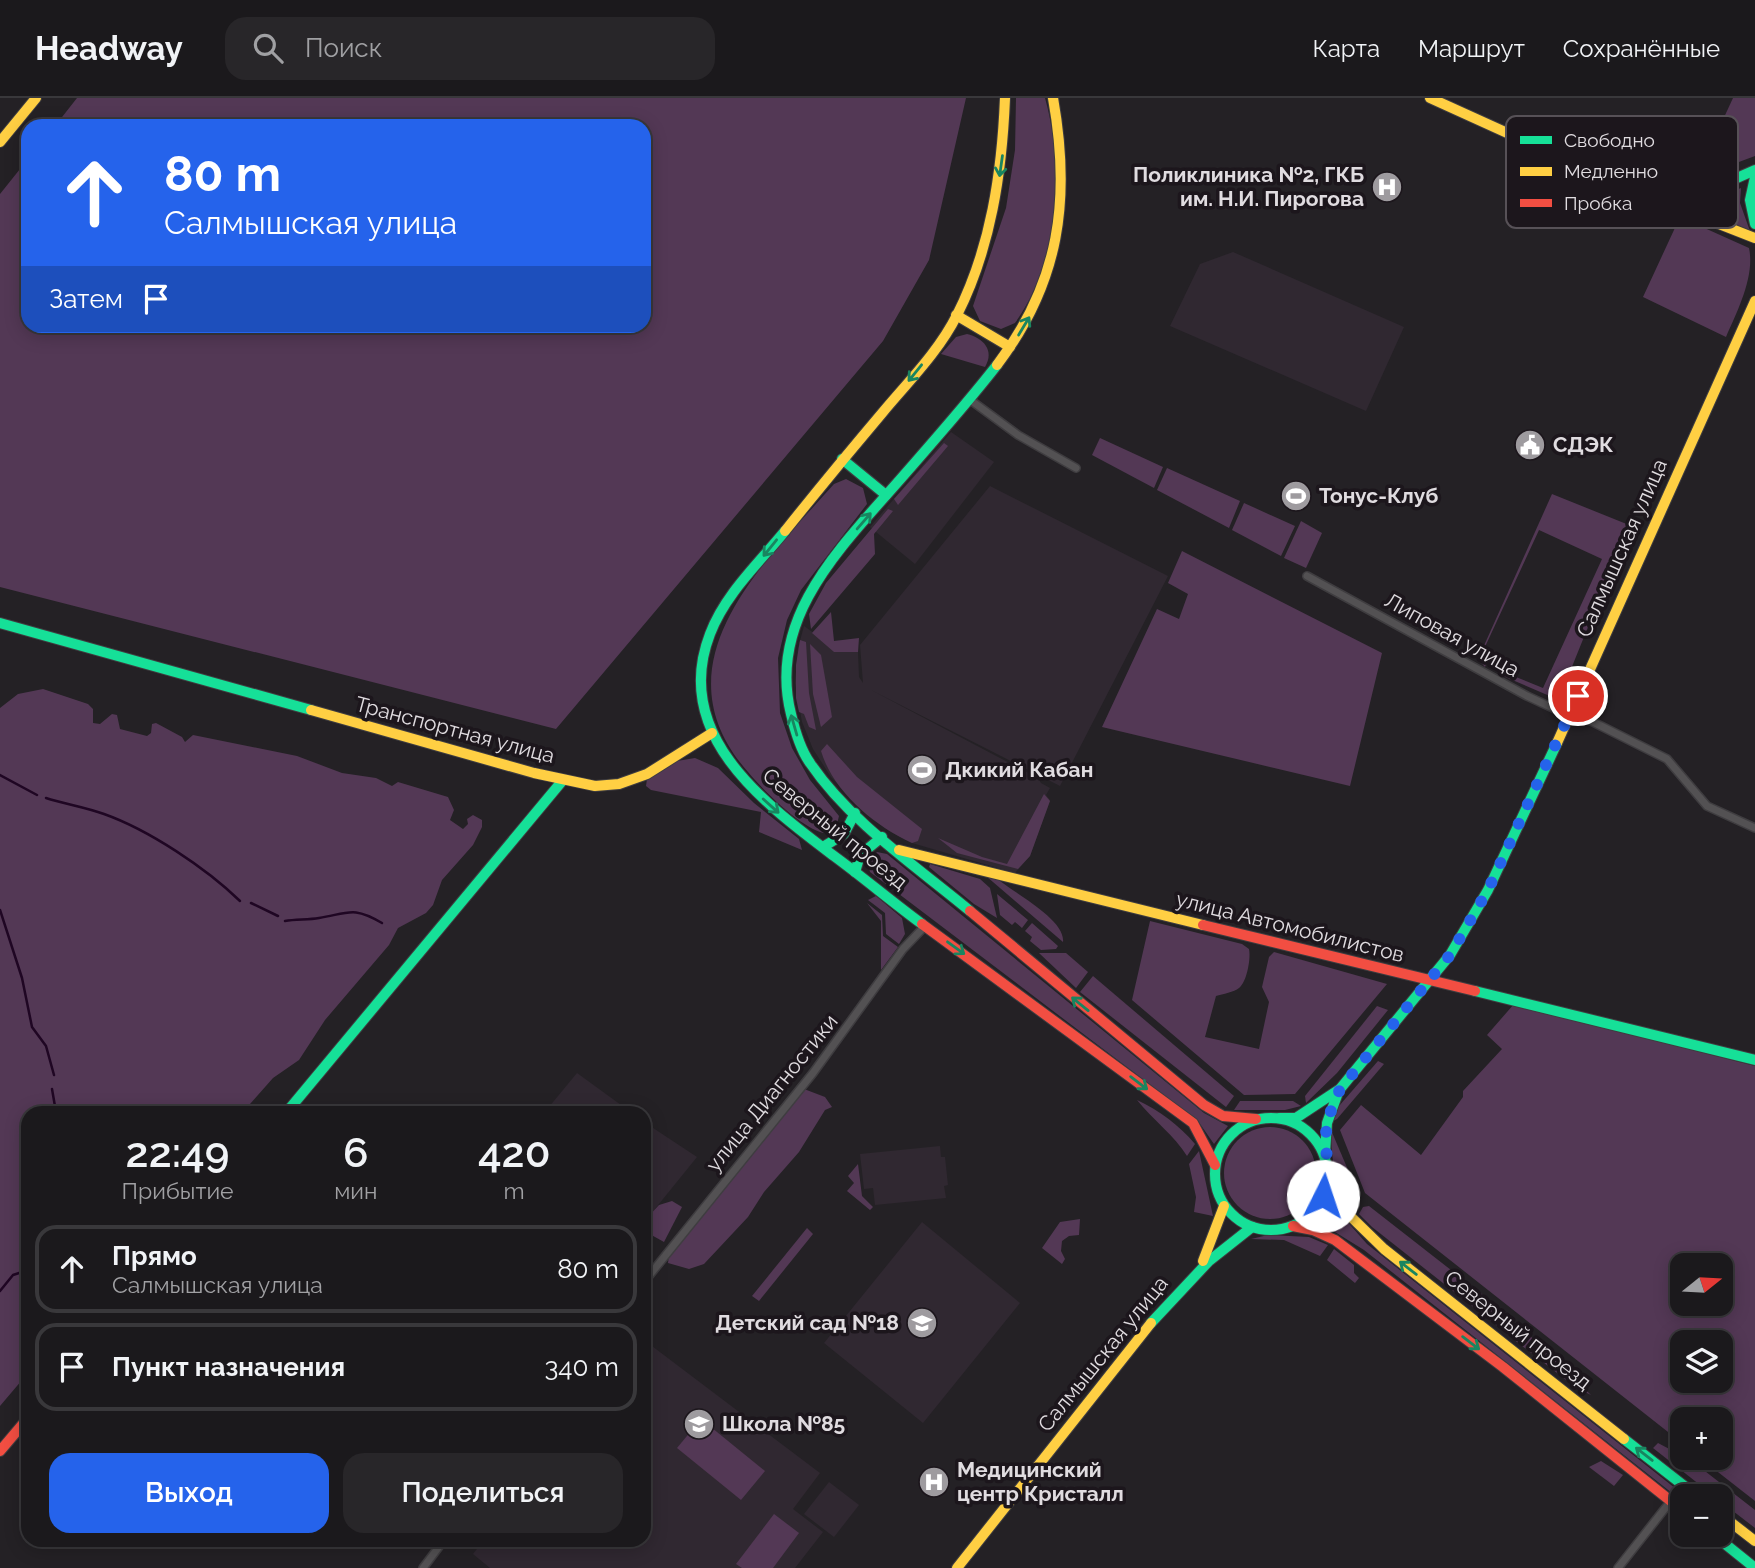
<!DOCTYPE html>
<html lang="ru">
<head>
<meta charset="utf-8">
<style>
  body { margin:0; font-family:Raleway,sans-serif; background:#282629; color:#f1f3f6; height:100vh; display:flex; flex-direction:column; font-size:26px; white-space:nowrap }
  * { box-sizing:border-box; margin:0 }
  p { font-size:23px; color:#a0a0a3 }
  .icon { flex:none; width:38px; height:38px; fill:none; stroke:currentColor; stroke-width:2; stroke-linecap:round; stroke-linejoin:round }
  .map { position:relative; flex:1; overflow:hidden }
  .panel { position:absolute; left:21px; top:1008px; width:630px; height:441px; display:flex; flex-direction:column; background:#1b191c; border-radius:21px; box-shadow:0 4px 18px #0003,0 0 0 2px #39383b }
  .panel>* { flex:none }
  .guide { position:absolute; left:21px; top:21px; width:630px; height:214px; border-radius:21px; box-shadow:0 4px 18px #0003,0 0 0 2px #39383b; background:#2563eb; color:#fff; overflow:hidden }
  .needle { width:46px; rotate:72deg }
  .fabs { position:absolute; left:1670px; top:1155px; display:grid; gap:14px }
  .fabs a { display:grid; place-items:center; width:63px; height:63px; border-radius:14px; background:#1b191c; box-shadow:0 4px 18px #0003,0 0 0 2px #39383b; font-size:35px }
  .pin { position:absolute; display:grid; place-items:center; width:60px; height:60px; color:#fff; margin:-30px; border:4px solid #fff; border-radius:50%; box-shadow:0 2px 7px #0007 }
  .me { position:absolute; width:77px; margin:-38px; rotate:4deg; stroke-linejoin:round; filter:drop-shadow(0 0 5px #0008) }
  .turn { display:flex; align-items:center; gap:24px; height:147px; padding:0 28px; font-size:32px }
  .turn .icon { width:91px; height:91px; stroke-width:2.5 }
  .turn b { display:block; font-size:49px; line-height:60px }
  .then { display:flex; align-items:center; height:66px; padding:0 28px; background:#0003; gap:14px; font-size:26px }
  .eta { display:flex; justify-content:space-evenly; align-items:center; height:119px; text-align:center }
  .eta b { font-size:42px; font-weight:600; line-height:49px }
  .action { display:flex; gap:14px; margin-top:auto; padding:14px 28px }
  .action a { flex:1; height:80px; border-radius:21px; background:#2563eb; color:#fff; font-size:28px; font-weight:600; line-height:80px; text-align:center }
  .action a+a { background:#282629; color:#f1f3f6 }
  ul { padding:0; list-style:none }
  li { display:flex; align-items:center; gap:21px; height:88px; margin:0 14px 10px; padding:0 14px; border:4px solid #39383b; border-radius:21px }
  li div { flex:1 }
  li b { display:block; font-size:26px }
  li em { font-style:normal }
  header { display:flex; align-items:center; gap:42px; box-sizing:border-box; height:98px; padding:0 35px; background:#1b191c; border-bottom:2px solid #39383b }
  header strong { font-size:33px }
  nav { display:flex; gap:38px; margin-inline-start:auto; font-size:24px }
  .search { width:490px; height:63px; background:#282629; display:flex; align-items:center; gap:18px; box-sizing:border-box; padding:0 24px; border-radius:21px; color:#a0a0a3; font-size:26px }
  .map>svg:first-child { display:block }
</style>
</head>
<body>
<header>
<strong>Headway</strong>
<div class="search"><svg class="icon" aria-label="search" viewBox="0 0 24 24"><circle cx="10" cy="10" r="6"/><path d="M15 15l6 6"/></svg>Поиск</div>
<nav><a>Карта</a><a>Маршрут</a><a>Сохранённые</a></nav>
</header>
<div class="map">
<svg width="1755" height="1470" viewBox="0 0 1755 1470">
  <rect width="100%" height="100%" fill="#242125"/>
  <g fill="#302831">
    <path d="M1233 154 1404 229 1366 313 1170 228 1200 166Z"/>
    <path d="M951 334 994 364 915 466 870 429Z"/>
    <path d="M990 388 1168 478 1060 688 871 592 1038 680 1041 685 1050 690 1046 697 1050 702 1030 758 1015 775 912 745 889 733 866 714 831 679 813 651 802 624 795 585 798 550 804 528 825 543 834 554H858L859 579 863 585 860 547Z"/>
    <path d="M577 975 632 1015H544Z"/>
    <path d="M644 1024 697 1059 646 1122 644 1120Z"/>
    <path d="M940 1048 941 1059H945L948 1087 944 1088 946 1100 875 1107 873 1090 864 1091 860 1056Z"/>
    <path d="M922 1124 1020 1205 923 1325 824 1245Z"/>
    <path d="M644 1242 820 1375 793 1411 823 1434 795 1470H490L473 1456 484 1442H644Z"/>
    <path d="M829 1384 859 1407 834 1439 804 1416Z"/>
  </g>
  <g fill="#533855" fill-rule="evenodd">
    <path d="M77 0H966L929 162 883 243 556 631 0 489V96L28 61V228H644V28H55Z"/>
    <path d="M1016 0H1045C1065 71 1059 164 1015 225L1001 231 980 223 973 208 1006 110 1015 52Z"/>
    <path d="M1733 0H1755V58L1696 80Z"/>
    <path d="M1741 90 1740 105 1751 136 1693 110Z"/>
    <path d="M1680 119 1749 150C1755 178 1738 212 1726 239L1643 199Z"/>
    <path d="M967 236C983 240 995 252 985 269L941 256 956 239Z"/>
    <path d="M1100 340 1163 369 1154 390 1092 357Z"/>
    <path d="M944 345 948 348 898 407 894 401Z"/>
    <path d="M1167 370 1240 403 1229 430 1157 392Z"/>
    <path d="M846 381 863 390 867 406 801 492 787 522 778 560 780 615 792 650 810 682 839 718 836 730 823 735C799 728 764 693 748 674 653 566 763 466 834 386Z"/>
    <path d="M1552 396 1634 429 1607 482 1567 581 1552 599 1503 578 1501 573 1543 590 1602 461 1539 432 1484 551 1487 563 1485 569 1478 561Z"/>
    <path d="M1244 405 1295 428 1281 458 1232 432Z"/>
    <path d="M888 411 893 413 874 436 875 456 811 531 809 516 826 485Z"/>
    <path d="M1301 423 1322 435 1306 470 1284 460Z"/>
    <path d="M1182 453 1382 555 1350 688 1102 629 1157 511 1179 521 1188 496 1168 485Z"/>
    <path d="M831 514 834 543 859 540 858 554H834L812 535Z"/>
    <path d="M800 542 806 544 809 595 816 632 809 629 804 616 799 614 796 600V567Z"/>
    <path d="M810 546 821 557 832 619 821 629 813 596Z"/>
    <path d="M43 591 88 606 93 611V625L100 626 112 616 117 617 120 631 147 638 151 635 152 626 156 625 182 639 185 644 193 637 297 658 342 675 376 680 392 688 398 684 448 699 454 712 450 722 463 731 468 726 467 721 473 717 482 722V729L473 747 442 782 433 807 426 815 398 830 389 847 325 922 299 962 273 980 242 1015H28V1275L0 1308V610L18 596Z"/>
    <path d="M827 646 857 679 922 731 918 743 912 745C873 727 833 693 821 653Z"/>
    <path d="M695 660 718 670 754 705 799 741 802 752 759 734 761 714 651 692 646 688 647 681 677 663Z"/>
    <path d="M1044 696 1050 703 1030 758 1018 771 957 755 938 740 982 759 1007 766Z"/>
    <path d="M877 754 887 756 1204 1015 1228 1028 1214 1046 1198 1023 870 774 868 765Z"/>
    <path d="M930 766 980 781 990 790 997 820 974 806 929 769Z"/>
    <path d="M986 778 995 779C1012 794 1066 821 1063 844Z"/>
    <path d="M997 796 1028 822 1022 830 1015 824 1012 827 1000 817Z"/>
    <path d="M876 798 902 820 905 836 899 846 886 836 885 815 868 802Z"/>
    <path d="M867 805 882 817 883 838 898 849 881 872V823Z"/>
    <path d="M1150 823 1242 846 1249 851C1251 860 1247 884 1239 890 1234 894 1223 896 1216 898L1205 939 1259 951 1269 904 1262 889 1269 859 1274 854 1387 886 1295 996 1244 997 1132 902Z"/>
    <path d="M1032 825 1058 848 1056 851 1041 852 1030 843 1032 839 1025 833Z"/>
    <path d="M1039 855H1066L1088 874 1076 890Z"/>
    <path d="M1093 878 1234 998 1226 1009 1080 894Z"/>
    <path d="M1514 906 1755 968V1403L1700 1360H1720V1321H1682V1345L1365 1095 1340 1032 1361 1007 1421 1057 1463 999V993L1502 951 1487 937ZM1682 1167H1720V1206H1682ZM1682 1244H1720V1283H1682Z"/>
    <path d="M1377 908 1388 912 1337 975 1306 1005 1305 998Z"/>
    <path d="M1378 963 1384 966 1337 1021 1333 1023 1339 1008Z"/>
    <path d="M804 991 825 999 832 1009 825 1012 799 1054 764 1094 748 1119 704 1166 689 1171 668 1165 669 1157Z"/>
    <path d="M1137 1002C1160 1013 1179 1027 1195 1046L1187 1058C1175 1038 1152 1021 1137 1002Z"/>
    <path d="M1240 1003H1293L1301 1008 1285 1012H1234Z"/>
    <circle cx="1270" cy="1075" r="46"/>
    <path d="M1331 1032 1360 1100 1354 1110C1333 1082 1332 1066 1331 1032Z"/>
    <path d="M1199 1053 1213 1118 1194 1114 1196 1099 1189 1066Z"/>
    <path d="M858 1066 862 1098 873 1109 870 1112 847 1093 854 1085 848 1078Z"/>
    <path d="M672 1103 682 1109 664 1144 646 1134 644 1123 659 1107Z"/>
    <path d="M1329 1103 1367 1146 1685 1398H1682V1403L1364 1152 1314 1121Z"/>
    <path d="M1369 1108 1515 1222 1500 1230 1372 1129 1359 1116 1363 1109Z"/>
    <path d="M1080 1121 1079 1137 1069 1138 1062 1143 1061 1153 1065 1161 1062 1166 1042 1150 1060 1124Z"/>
    <path d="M807 1130 813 1136 759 1203 752 1198Z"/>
    <path d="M1268 1137 1309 1139 1328 1147 1320 1158 1284 1142 1251 1141Z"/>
    <path d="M1334 1151 1354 1167V1175L1359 1180 1355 1185 1327 1162Z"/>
    <path d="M1526 1234 1591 1297 1575 1289 1512 1240Z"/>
    <path d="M701 1321 765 1373 741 1402 677 1350Z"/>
    <path d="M1658 1345 1692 1363 1755 1412V1430L1720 1403V1398H1714L1653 1350Z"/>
    <path d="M1601 1363 1623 1377 1614 1388 1589 1369Z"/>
    <path d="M774 1416 799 1435 773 1470H742L736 1466Z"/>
  </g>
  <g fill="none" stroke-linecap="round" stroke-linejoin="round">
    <g stroke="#1f0623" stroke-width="2.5">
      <path d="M0 677 37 697"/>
      <path d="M46 700C65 706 85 709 104 716 149 732 206 770 240 803"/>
      <path d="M251 805 278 818"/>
      <path d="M0 812 22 880 32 929 46 948 54 977"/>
      <path d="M285 823C296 821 308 822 319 820 349 815 353 808 382 825"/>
      <path d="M52 991 56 1014"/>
      <path d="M0 1193 13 1177 28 1172"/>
    </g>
    <g stroke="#3f3d40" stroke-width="10">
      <g id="street">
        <path d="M969 301 1018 337 1076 370"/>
        <path d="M1307 478 1527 598 1570 618 1591 623 1667 661 1707 708 1755 730"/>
        <path d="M644 1184 813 975 903 851 925 828"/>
        <path d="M423 1470 444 1442"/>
        <path d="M1618 1470 1670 1404"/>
      </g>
    </g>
    <g stroke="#3f3d40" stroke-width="12">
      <g id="fast">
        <path d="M1755 79 1750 102 1755 126"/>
        <path d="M1667 105 1696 98 1755 72"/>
        <path d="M842 361 886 397"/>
        <path d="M785 433C759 465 725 496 710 536 671 637 764 705 834 758 864 780 892 804 922 826"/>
        <path d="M0 525 311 612"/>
        <path d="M823 749 844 736 855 715"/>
        <path d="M855 774 860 757 882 739"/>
        <path d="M970 813C916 768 850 724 810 665 800 651 795 633 791 616 767 521 840 450 897 385 931 346 965 308 997 267"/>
        <path d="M1475 893 1755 962"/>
        <path d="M286 1015 563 682"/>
        <circle cx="1271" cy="1076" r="56"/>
        <path d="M1280 1020H1296L1340 991 1450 857 1488 792 1557 645"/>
        <path d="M1325 1055 1327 1025 1339 992"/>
        <path d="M1151 1225 1209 1163 1252 1129"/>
        <path d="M1624 1341 1697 1398"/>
        <path d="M1714 1437 1755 1470"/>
      </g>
    </g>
    <g stroke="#3f3d40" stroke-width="12">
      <g id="slow">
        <path d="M1430 0 1640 95 1755 140"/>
        <path d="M0 44 36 0"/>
        <path d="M956 217 1010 249"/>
        <path d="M997 267C1060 184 1071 101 1053 0"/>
        <path d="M785 433C817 393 850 353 883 314 909 283 939 253 957 217 991 150 1002 74 1005 0"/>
        <path d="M311 612 534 675 595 688 619 686 647 676 712 635"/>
        <path d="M1557 645 1755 203"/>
        <path d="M899 752 1203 827"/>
        <path d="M1327 1085 1345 1113 1384 1151 1624 1341"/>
        <path d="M1203 1163 1224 1108"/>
        <path d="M1720 1416 1755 1443"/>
        <path d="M957 1470 1151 1225"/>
      </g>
    </g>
    <g stroke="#3f3d40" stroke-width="12">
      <g id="jam">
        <path d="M970 813 1204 1007 1223 1018 1256 1021"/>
        <path d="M922 826 1193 1025 1215 1067"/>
        <path d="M1203 827 1475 893"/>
        <path d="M1293 1128 1313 1132 1335 1142 1503 1269 1682 1412"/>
        <path d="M0 1353 28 1320"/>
      </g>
    </g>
    <use href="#street" stroke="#535153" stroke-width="7"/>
    <use href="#fast" stroke="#16e098" stroke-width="10"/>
    <use href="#slow" stroke="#ffcf43" stroke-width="10"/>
    <use href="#jam" stroke="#f24e42" stroke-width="10"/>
  </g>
  <defs><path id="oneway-shaft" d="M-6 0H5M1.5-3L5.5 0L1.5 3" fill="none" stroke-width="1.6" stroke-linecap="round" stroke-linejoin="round" transform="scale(1.75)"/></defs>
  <g stroke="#198560">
    <use href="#oneway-shaft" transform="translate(1001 68) rotate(98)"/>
    <use href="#oneway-shaft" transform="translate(1024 228) rotate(-59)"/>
    <use href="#oneway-shaft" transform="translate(915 275) rotate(129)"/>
    <use href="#oneway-shaft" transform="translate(864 423) rotate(-49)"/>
    <use href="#oneway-shaft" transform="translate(770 450) rotate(129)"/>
    <use href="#oneway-shaft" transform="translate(794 627) rotate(-106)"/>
    <use href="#oneway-shaft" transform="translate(771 708) rotate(42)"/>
    <use href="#oneway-shaft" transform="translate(956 850) rotate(36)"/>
    <use href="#oneway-shaft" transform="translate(1080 906) rotate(-141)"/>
    <use href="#oneway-shaft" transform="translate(1139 985) rotate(37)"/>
    <use href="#oneway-shaft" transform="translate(1408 1170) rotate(-142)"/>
    <use href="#oneway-shaft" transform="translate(1471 1245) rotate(37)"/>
    <use href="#oneway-shaft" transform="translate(1644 1356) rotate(-142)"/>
  </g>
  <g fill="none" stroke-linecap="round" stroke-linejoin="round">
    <path stroke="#2563eb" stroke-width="12" stroke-dasharray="0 21.6" d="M1323 1098 1327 1085 1326 1025 1340 991 1450 857 1488 792 1578 598"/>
  </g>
  <defs>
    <g id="hospital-disc" transform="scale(1.575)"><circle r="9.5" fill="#9e9b9f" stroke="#1c161c"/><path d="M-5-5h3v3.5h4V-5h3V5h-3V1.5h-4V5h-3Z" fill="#fff"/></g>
    <g id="civic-disc" transform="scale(1.575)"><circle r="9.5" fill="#9e9b9f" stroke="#1c161c"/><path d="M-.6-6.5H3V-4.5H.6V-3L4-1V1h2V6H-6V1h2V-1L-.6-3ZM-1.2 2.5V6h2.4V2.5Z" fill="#fff"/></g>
    <g id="stadium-disc" transform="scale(1.575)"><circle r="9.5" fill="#9e9b9f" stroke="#1c161c"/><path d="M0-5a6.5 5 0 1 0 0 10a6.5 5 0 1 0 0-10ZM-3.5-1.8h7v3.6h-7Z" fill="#fff"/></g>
    <g id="school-disc" transform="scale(1.575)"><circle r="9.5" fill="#9e9b9f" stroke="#1c161c"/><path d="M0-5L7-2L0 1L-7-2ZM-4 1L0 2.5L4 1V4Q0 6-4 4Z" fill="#fff"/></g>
  </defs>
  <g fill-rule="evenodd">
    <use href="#hospital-disc" x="1387" y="89"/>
    <use href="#civic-disc" x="1530" y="347"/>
    <use href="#stadium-disc" x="1296" y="398"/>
    <use href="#stadium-disc" x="922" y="672"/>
    <use href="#school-disc" x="922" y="1225"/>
    <use href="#school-disc" x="699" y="1326"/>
    <use href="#hospital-disc" x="934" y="1384"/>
  </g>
  <g text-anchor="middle" stroke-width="7" stroke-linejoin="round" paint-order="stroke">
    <g font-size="21" font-weight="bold" fill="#e0dce0" stroke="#1c161c" text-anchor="start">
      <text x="1364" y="84" text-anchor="end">Поликлиника №2, ГКБ<tspan x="1364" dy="24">им. Н.И. Пирогова</tspan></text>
      <text x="1553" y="354">СДЭК</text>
      <text x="1319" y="405">Тонус-Клуб</text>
      <text x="945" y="679">Дкикий Кабан</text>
      <text x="899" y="1232" text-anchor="end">Детский сад №18</text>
      <text x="722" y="1333">Школа №85</text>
      <text x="957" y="1379">Медицинский<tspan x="957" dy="24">центр Кристалл</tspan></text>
    </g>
    <g font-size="21" fill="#e0dce0" stroke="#1c161c">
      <text transform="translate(1622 450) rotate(-66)" y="7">Салмышская улица</text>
      <text transform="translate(1452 537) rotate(29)" y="7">Липовая улица</text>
      <text transform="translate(455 632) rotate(15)" y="7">Транспортная улица</text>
      <text transform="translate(835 731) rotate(39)" y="7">Северный проезд</text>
      <text transform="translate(1290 829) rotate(14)" y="7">улица Автомобилистов</text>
      <text transform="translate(772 995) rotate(-51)" y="7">улица Диагностики</text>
      <text transform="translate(1518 1232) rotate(38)" y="7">Северный проезд</text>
      <text transform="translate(1103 1256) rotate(-51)" y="7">Салмышская улица</text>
    </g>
  </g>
  <rect x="1506" y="18" width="232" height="112" rx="10" fill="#1c161c" stroke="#575157" stroke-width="2"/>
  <rect x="1520" y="38" width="32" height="8" fill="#16e098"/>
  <rect x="1520" y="69" width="32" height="9" fill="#ffcf43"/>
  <rect x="1520" y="101" width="32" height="8" fill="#f24e42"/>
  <g font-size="19" fill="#e0dce0">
    <text x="1564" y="49">Свободно</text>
    <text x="1564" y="80">Медленно</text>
    <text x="1564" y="112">Пробка</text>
  </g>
</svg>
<div class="fabs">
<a><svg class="needle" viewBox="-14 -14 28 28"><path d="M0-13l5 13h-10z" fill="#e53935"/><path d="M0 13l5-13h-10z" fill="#a0a0a3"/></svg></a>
<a><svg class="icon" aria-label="layers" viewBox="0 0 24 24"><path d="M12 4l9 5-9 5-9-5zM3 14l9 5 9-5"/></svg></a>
<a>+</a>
<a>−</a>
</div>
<div class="pin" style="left:1578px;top:598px;background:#d93025"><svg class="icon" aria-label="arrive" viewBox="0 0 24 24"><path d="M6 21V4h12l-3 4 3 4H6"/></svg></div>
<svg class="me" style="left:1323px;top:1098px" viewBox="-20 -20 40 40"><circle r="19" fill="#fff"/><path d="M0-13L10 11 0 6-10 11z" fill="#2563eb"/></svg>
<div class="guide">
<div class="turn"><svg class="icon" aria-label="ahead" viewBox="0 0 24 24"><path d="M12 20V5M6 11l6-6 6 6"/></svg><div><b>80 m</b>Салмышская улица</div></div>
<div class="then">Затем<svg class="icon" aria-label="arrive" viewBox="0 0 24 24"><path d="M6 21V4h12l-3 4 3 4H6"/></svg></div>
</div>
<section class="panel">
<div class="eta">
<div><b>22:49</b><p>Прибытие</p></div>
<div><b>6</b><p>мин</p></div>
<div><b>420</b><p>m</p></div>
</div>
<ul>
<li><svg class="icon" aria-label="ahead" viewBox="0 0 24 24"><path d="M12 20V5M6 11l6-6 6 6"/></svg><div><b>Прямо</b><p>Салмышская улица</p></div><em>80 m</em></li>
<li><svg class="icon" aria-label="arrive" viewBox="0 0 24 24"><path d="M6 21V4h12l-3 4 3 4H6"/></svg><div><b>Пункт назначения</b></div><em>340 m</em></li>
</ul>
<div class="action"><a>Выход</a><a>Поделиться</a></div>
</section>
</div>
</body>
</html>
